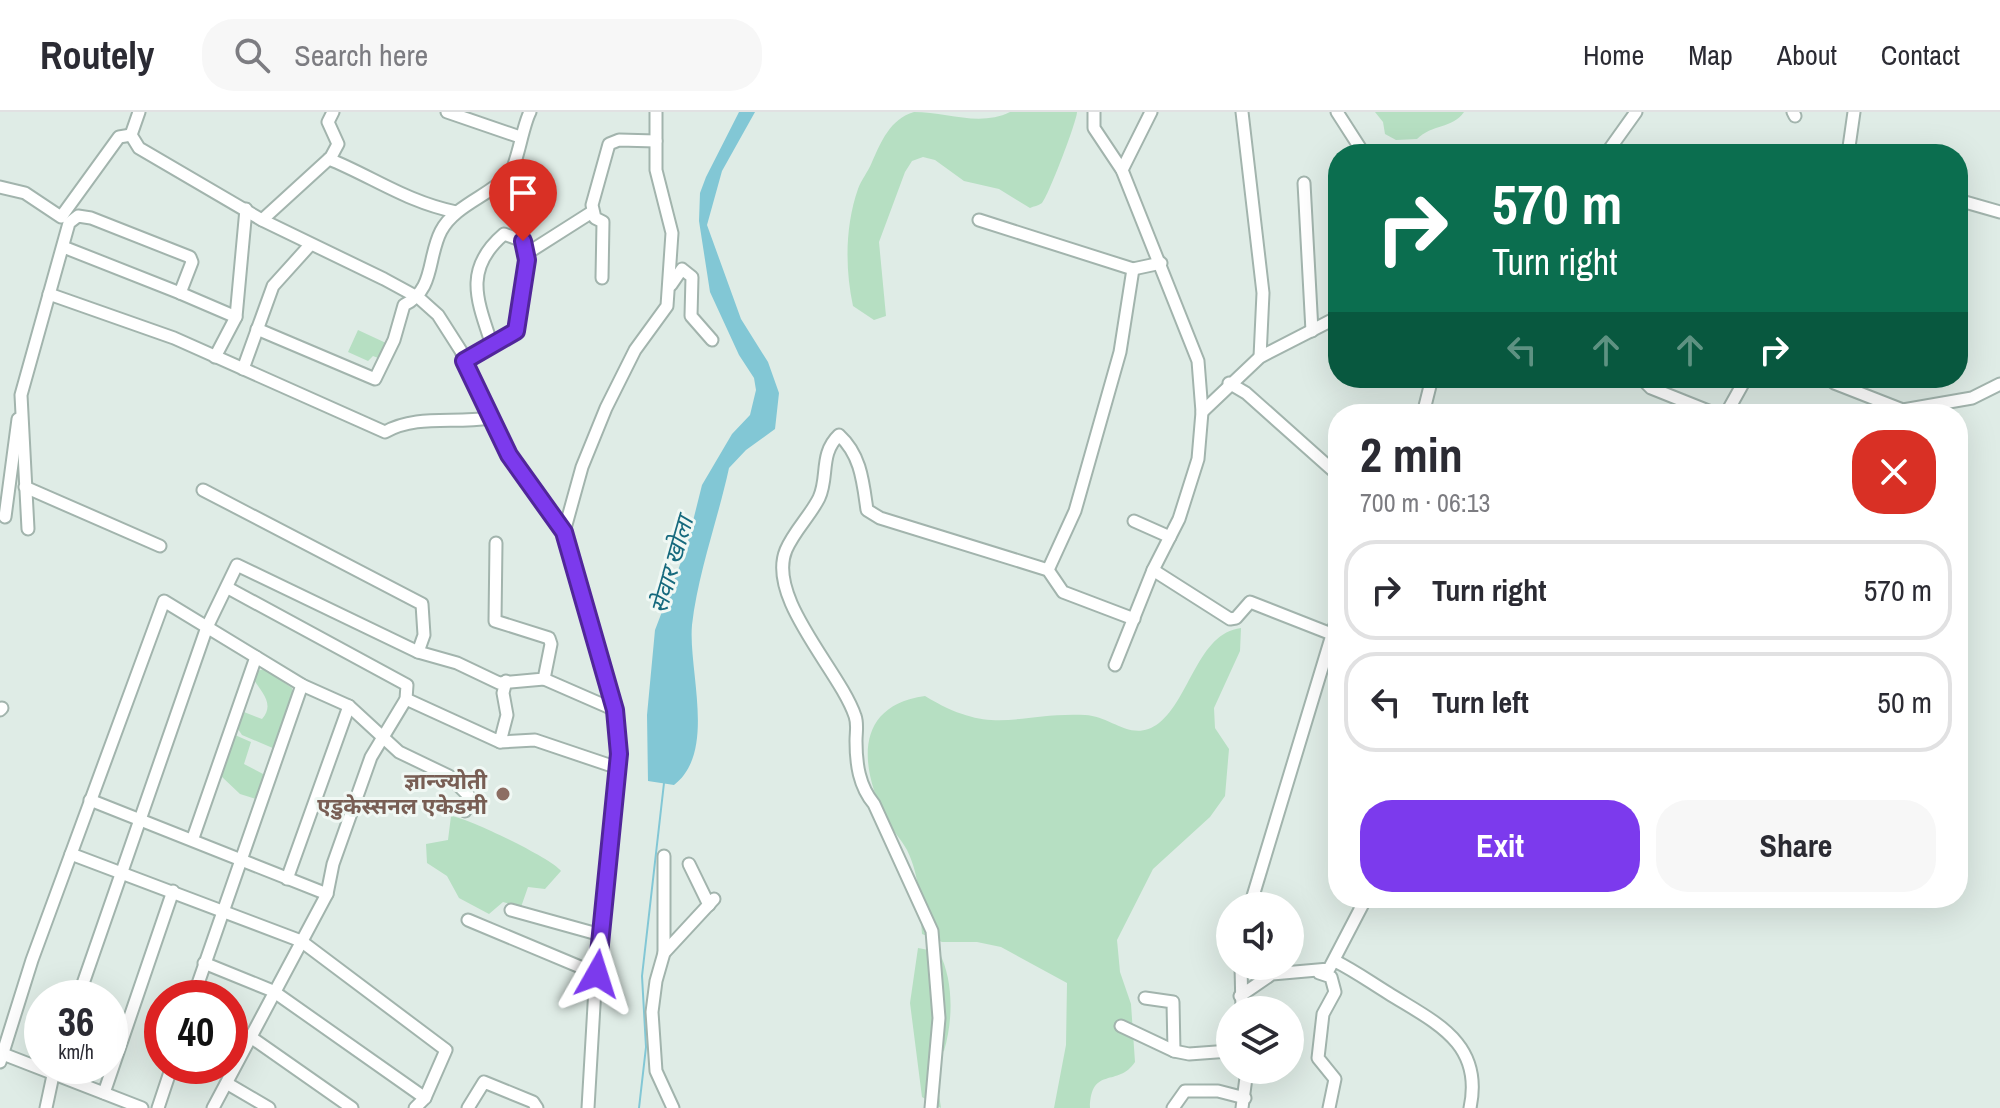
<!DOCTYPE html>
<html lang="en">
<head>
<meta charset="utf-8">
<style>
  body { margin:0; font-family:"Archivo Narrow","Noto Sans Devanagari",sans-serif; background:#f7f7f7; color:#2b2b33; height:100vh; display:flex; flex-direction:column; font-size:30px; white-space:nowrap }
  * { box-sizing:border-box; margin:0 }
  p { font-size:26px; color:#7c7c81 }
  .icon { flex:none; width:44px; height:44px; fill:none; stroke:currentColor; stroke-width:2; stroke-linecap:round; stroke-linejoin:round }
  .map { position:relative; flex:1; overflow:hidden }
  .drawer { position:absolute; left:1328px; top:292px; width:640px; height:504px; display:flex; flex-direction:column; background:#fff; border-radius:32px; box-shadow:0 8px 32px #0002 }
  .drawer>* { flex:none }
  .top-card { position:absolute; left:1328px; top:32px; width:640px; height:244px; border-radius:32px; box-shadow:0 8px 32px #0002; background:#0b6e4f; color:#fff; overflow:hidden }
  .buttons { position:absolute; left:1216px; top:780px; display:grid; gap:16px }
  .buttons a { display:grid; place-items:center; width:88px; height:88px; border-radius:50%; background:#fff; box-shadow:0 8px 32px #0002; font-size:40px }
  .speed { position:absolute; left:24px; top:868px; display:flex; gap:16px; font-size:40px; font-weight:700; text-align:center }
  .speed>* { display:grid; place-content:center; width:104px; height:104px; border-radius:50%; background:#fff; box-shadow:0 8px 32px #0002; line-height:1 }
  .speed small { font-size:20px; font-weight:400 }
  .speed .limit { border:12px solid #d22; background:#fff; color:#111 }
  .pin { position:absolute; display:grid; place-items:center; width:68px; height:68px; color:#fff; margin:-82px -34px; border-radius:50% 50% 50% 0; rotate:-45deg; box-shadow:0 0 8px #0007 }
  .pin .icon { rotate:45deg }
  .me { position:absolute; width:88px; margin:-44px; rotate:6deg; stroke-linejoin:round; filter:drop-shadow(0 0 6px #0008) }
  .turn { display:flex; align-items:center; gap:28px; height:168px; padding:0 32px; font-size:36px }
  .turn .icon { width:104px; height:104px; stroke-width:2.5 }
  .turn b { display:block; font-size:56px; line-height:68px }
  .lanes { display:flex; align-items:center; height:76px; padding:0 32px; background:#0003; justify-content:center; gap:40px; direction:ltr }
  .lanes .off { opacity:.35 }
  .round { display:grid; place-items:center; flex:none; width:84px; height:84px; border-radius:32px; background:#f7f7f7 }
  .summary { display:flex; align-items:center; justify-content:space-between; height:136px; padding:0 32px }
  h1 { font-size:48px; font-weight:800; line-height:60px }
  .action { display:flex; gap:16px; margin-top:auto; padding:16px 32px }
  .action a { flex:1; height:92px; border-radius:32px; background:#7c3aed; color:#fff; font-size:32px; font-weight:800; line-height:92px; text-align:center }
  .action a+a { background:#f7f7f7; color:#2b2b33 }
  ul { padding:0; list-style:none }
  li { display:flex; align-items:center; gap:24px; height:100px; margin:0 16px 12px; padding:0 16px; border:4px solid #e1e1e2; border-radius:32px }
  li div { flex:1 }
  li b { display:block; font-size:30px }
  li em { font-style:normal }
  header { display:flex; align-items:center; gap:48px; box-sizing:border-box; height:112px; padding:0 40px; background:#fff; border-bottom:2px solid #e1e1e2 }
  header strong { font-size:38px }
  nav { display:flex; gap:44px; margin-inline-start:auto; font-size:28px }
  .search { width:560px; height:72px; background:#f7f7f7; display:flex; align-items:center; gap:20px; box-sizing:border-box; padding:0 28px; border-radius:32px; color:#7c7c81; font-size:30px }
  .map>svg:first-child { display:block }
</style>
</head>
<body>
<header>
<strong>Routely</strong>
<div class="search"><svg class="icon" aria-label="search" viewBox="0 0 24 24"><circle cx="10" cy="10" r="6"/><path d="M15 15l6 6"/></svg>Search here</div>
<nav><a>Home</a><a>Map</a><a>About</a><a>Contact</a></nav>
</header>
<div class="map">
<svg width="2000" height="996" viewBox="0 0 2000 996">
  <rect width="100%" height="100%" fill="#dfece6"/>
  <g fill="#b6dfc2">
    <path d="M914 0C946 0 980 15 1010 0H1077C1077 9 1048 85 1042 91 1038 94 1034 94 1030 96L999 77 964 69 935 48 923 45 912 49 905 60 879 130 886 204 874 208 853 194C845 157 845 114 858 77 861 68 868 60 872 50 881 30 890 7 914 0Z"/>
    <path d="M1375 0H1464C1452 17 1432 12 1417 27L1396 28 1385 22 1383 10Z"/>
    <path d="M358 218 386 231 378 246 373 244 368 249 348 240Z"/>
    <path d="M1241 516 1240 539 1214 596 1215 616 1229 637 1225 684 1210 705 1153 757 1117 828 1120 860 1131 892 1135 950C1118 976 1091 953 1090 996H1054L1066 933 1067 871 1001 835 977 830H942L922 822C920 793 920 764 907 738 901 727 892 718 886 707 860 656 853 594 925 584 994 626 1015 600 1085 603 1112 604 1132 632 1159 611 1190 587 1198 521 1241 516Z"/>
    <path d="M264 557 292 576V585L275 637 242 623 236 614 244 600 262 607C275 592 262 581 254 568L257 559Z"/>
    <path d="M235 623 251 630 244 652 265 663 256 687 240 682 221 664Z"/>
    <path d="M451 704C468 706 551 746 561 759L545 777 528 775 521 795 503 790 489 802 459 786 447 764 427 751 426 732 448 728Z"/>
    <path d="M918 836 939 840C954 869 953 909 944 939L933 943 941 996 922 985 910 891Z"/>
  </g>
  <path fill="#82c7d5" d="M739 0H755L722 59 707 113 741 207 768 250 779 281 775 317 746 338 729 356C718 407 698 461 692 513 688 558 717 640 674 673L648 669 647 603 655 518 686 437 702 373 732 322 750 303 756 278 754 266 739 243 710 180 699 109 700 81 706 65Z"/>
  <g fill="none" stroke-linecap="round" stroke-linejoin="round">
    <path stroke="#82c7d5" stroke-width="2" d="M639 996 646 935 642 864 664 671"/>
    <g stroke="#a2b4ad" stroke-width="15">
      <g id="minor">
        <path d="M139 0 131 23 139 36 262 108 384 167 419 186 438 203 461 239 489 306 509 343 564 420 615 598 619 642 595 876 588 996"/>
        <path d="M447 0 520 25"/>
        <path d="M1094 0V16L1122 58 1198 249 1202 300 1198 347 1179 407 1153 458 1115 553"/>
        <path d="M1242 0 1263 181 1260 245"/>
        <path d="M1337 0 1364 42"/>
        <path d="M1793 0 1795 4"/>
        <path d="M1606 42 1636 0"/>
        <path d="M1848 42 1854 0"/>
        <path d="M329 47C373 65 407 90 456 100"/>
        <path d="M1122 58 1151 0"/>
        <path d="M1304 71 1312 219"/>
        <path d="M0 75 25 81 61 105 119 25 131 23"/>
        <path d="M1958 88 2000 100"/>
        <path d="M262 108 331 45 338 32 328 10 333 0"/>
        <path d="M979 108 1133 157 1161 151"/>
        <path d="M526 142 592 100"/>
        <path d="M602 166 603 110 595 106 592 93 609 32 619 28 656 29"/>
        <path d="M671 173 682 157 692 165 691 204 712 228"/>
        <path d="M180 181 236 205"/>
        <path d="M49 182 174 226 385 320C417 302 454 312 489 306"/>
        <path d="M257 217 375 267 394 228 404 193C435 178 427 146 441 119 454 94 488 84 508 64 517 56 522 15 530 0"/>
        <path d="M215 245 236 205 246 97"/>
        <path d="M464 249 516 219 527 148 523 129 504 122C463 157 477 188 492 233"/>
        <path d="M243 257 273 174 310 133"/>
        <path d="M1641 266 1651 276 1716 302"/>
        <path d="M1229 271 1246 281 1338 363"/>
        <path d="M1834 271 1903 298 1972 286 2000 272"/>
        <path d="M1202 300 1260 245 1338 205"/>
        <path d="M1423 302 1432 266"/>
        <path d="M1726 302 1746 266"/>
        <path d="M25 375 160 434"/>
        <path d="M203 378 422 492 424 523 418 540"/>
        <path d="M5 405 18 307"/>
        <path d="M1134 409 1170 425"/>
        <path d="M28 417 21 283 69 111 78 104 91 106 190 145 192 150 180 181 66 136"/>
        <path d="M564 420 582 355 606 296 635 238 667 194 672 121 656 58V0"/>
        <path d="M1048 458 1075 399 1120 240 1133 157"/>
        <path d="M1153 458 1230 507 1236 506 1250 490 1334 523"/>
        <path d="M544 567 615 598"/>
        <path d="M406 587 500 630 507 603 503 581 506 569"/>
        <path d="M0 598 2 596"/>
        <path d="M500 630 535 628 618 656"/>
        <path d="M90 688 327 782"/>
        <path d="M193 726 256 545"/>
        <path d="M71 742 301 829 446 938 425 986 415 996"/>
        <path d="M664 744V841"/>
        <path d="M689 752 709 793"/>
        <path d="M287 767 349 594"/>
        <path d="M1250 794 1338 503"/>
        <path d="M511 798 601 823"/>
        <path d="M468 808 597 862"/>
        <path d="M1335 849C1355 859 1370 870 1388 881 1434 910 1484 930 1470 996"/>
        <path d="M204 851 273 879 425 986"/>
        <path d="M1241 854 1242 898"/>
        <path d="M1319 861 1331 865 1335 880 1323 902 1318 946 1335 967 1329 996"/>
        <path d="M1240 884 1272 862 1329 857 1366 786"/>
        <path d="M78 886 207 515 237 453 418 540 457 551 499 571 544 567 551 532 549 526 495 509 496 431"/>
        <path d="M193 886 302 573"/>
        <path d="M1145 886 1173 890 1174 939"/>
        <path d="M1121 914 1174 939 1189 942 1230 939"/>
        <path d="M252 926 352 996"/>
        <path d="M3 942 142 996"/>
        <path d="M0 950 32 848 164 489 302 573 349 594 399 640 449 664 471 686 465 699"/>
        <path d="M228 972 269 996"/>
        <path d="M104 981 173 779"/>
        <path d="M46 996 55 954"/>
        <path d="M158 996 172 954"/>
        <path d="M213 996 327 782 333 752 371 645 406 587 407 573 228 476"/>
        <path d="M468 996 484 970 533 990 537 996"/>
        <path d="M673 996 656 959 652 900 656 869 664 841 714 787"/>
        <path d="M931 996 939 906 932 819 874 692C859 674 856 652 856 629 856 620 858 612 855 604 840 559 766 486 786 438 794 419 810 404 819 386 829 365 819 342 839 323 861 343 863 370 867 398L880 406 1048 458 1063 480 1134 507"/>
        <path d="M1173 996 1185 979H1218L1245 986"/>
        <path d="M1242 996 1247 958"/>
      </g>
    </g>
    <use href="#minor" stroke="#fff" stroke-width="11"/>
  </g>
  <g fill="none" stroke-linecap="round" stroke-linejoin="round">
    <g stroke="#51269a" stroke-width="20">
      <path id="route" d="M523 129 527 148 516 219 464 249 509 343 564 420 615 598 619 642 597 862"/>
    </g>
    <use href="#route" stroke="#7c3aed" stroke-width="14"/>
  </g>
  <circle fill="#8d6e63" stroke="#f0f8f4" stroke-width="3" cx="503" cy="682" r="8"/>
  <g text-anchor="middle" stroke-width="6" stroke-linejoin="round" paint-order="stroke">
    <g font-size="22" font-weight="bold" fill="#785e54" stroke="#f0f8f4" text-anchor="end">
      <text x="487" y="677">ज्ञान्ज्योती<tspan x="487" dy="25">एडुकेस्सनल एकेडमी</tspan></text>
    </g>
    <g font-size="24" font-style="italic" fill="#15697d" stroke="#f0f8f4">
      <text transform="translate(672 453) rotate(-74)" y="8">सेवार खोला</text>
    </g>
  </g>
</svg>
<div class="buttons">
<a><svg class="icon" aria-label="sound" viewBox="0 0 24 24"><path d="M4 9h4l5-4v14l-5-4H4zM17 9q2 3 0 6"/></svg></a>
<a><svg class="icon" aria-label="layers" viewBox="0 0 24 24"><path d="M12 4l9 5-9 5-9-5zM3 14l9 5 9-5"/></svg></a>
</div>
<div class="speed"><div>36<small>km/h</small></div><div class="limit">40</div></div>
<div class="pin" style="left:523px;top:129px;background:#d93025"><svg class="icon" aria-label="arrive" viewBox="0 0 24 24"><path d="M6 21V4h12l-3 4 3 4H6"/></svg></div>
<svg class="me" style="left:597px;top:862px" viewBox="-20 -20 40 40"><path d="M0-17L14 15 0 8-14 15z" fill="#7c3aed" stroke="#fff" stroke-width="4"/></svg>
<div class="top-card">
<div class="turn"><svg class="icon" aria-label="right" viewBox="0 0 24 24"><path d="M7 20v-9h11M14 6l5 5-5 5"/></svg><div><b>570 m</b>Turn right</div></div>
<div class="lanes"><svg class="icon off" aria-label="left" viewBox="0 0 24 24"><path d="M17 20v-9H6M10 6l-5 5 5 5"/></svg><svg class="icon off" aria-label="ahead" viewBox="0 0 24 24"><path d="M12 20V5M6 11l6-6 6 6"/></svg><svg class="icon off" aria-label="ahead" viewBox="0 0 24 24"><path d="M12 20V5M6 11l6-6 6 6"/></svg><svg class="icon" aria-label="right" viewBox="0 0 24 24"><path d="M7 20v-9h11M14 6l5 5-5 5"/></svg></div>
</div>
<section class="drawer">
<div class="summary"><div><h1>2 min</h1><p>700 m · 06:13</p></div><a class="round" style="background:#d93025;color:#fff"><svg class="icon" aria-label="close" viewBox="0 0 24 24"><path d="M6 6l12 12M18 6L6 18"/></svg></a></div>
<ul>
<li><svg class="icon" aria-label="right" viewBox="0 0 24 24"><path d="M7 20v-9h11M14 6l5 5-5 5"/></svg><div><b>Turn right</b></div><em>570 m</em></li>
<li><svg class="icon" aria-label="left" viewBox="0 0 24 24"><path d="M17 20v-9H6M10 6l-5 5 5 5"/></svg><div><b>Turn left</b></div><em>50 m</em></li>
</ul>
<div class="action"><a>Exit</a><a>Share</a></div>
</section>
</div>
</body>
</html>
